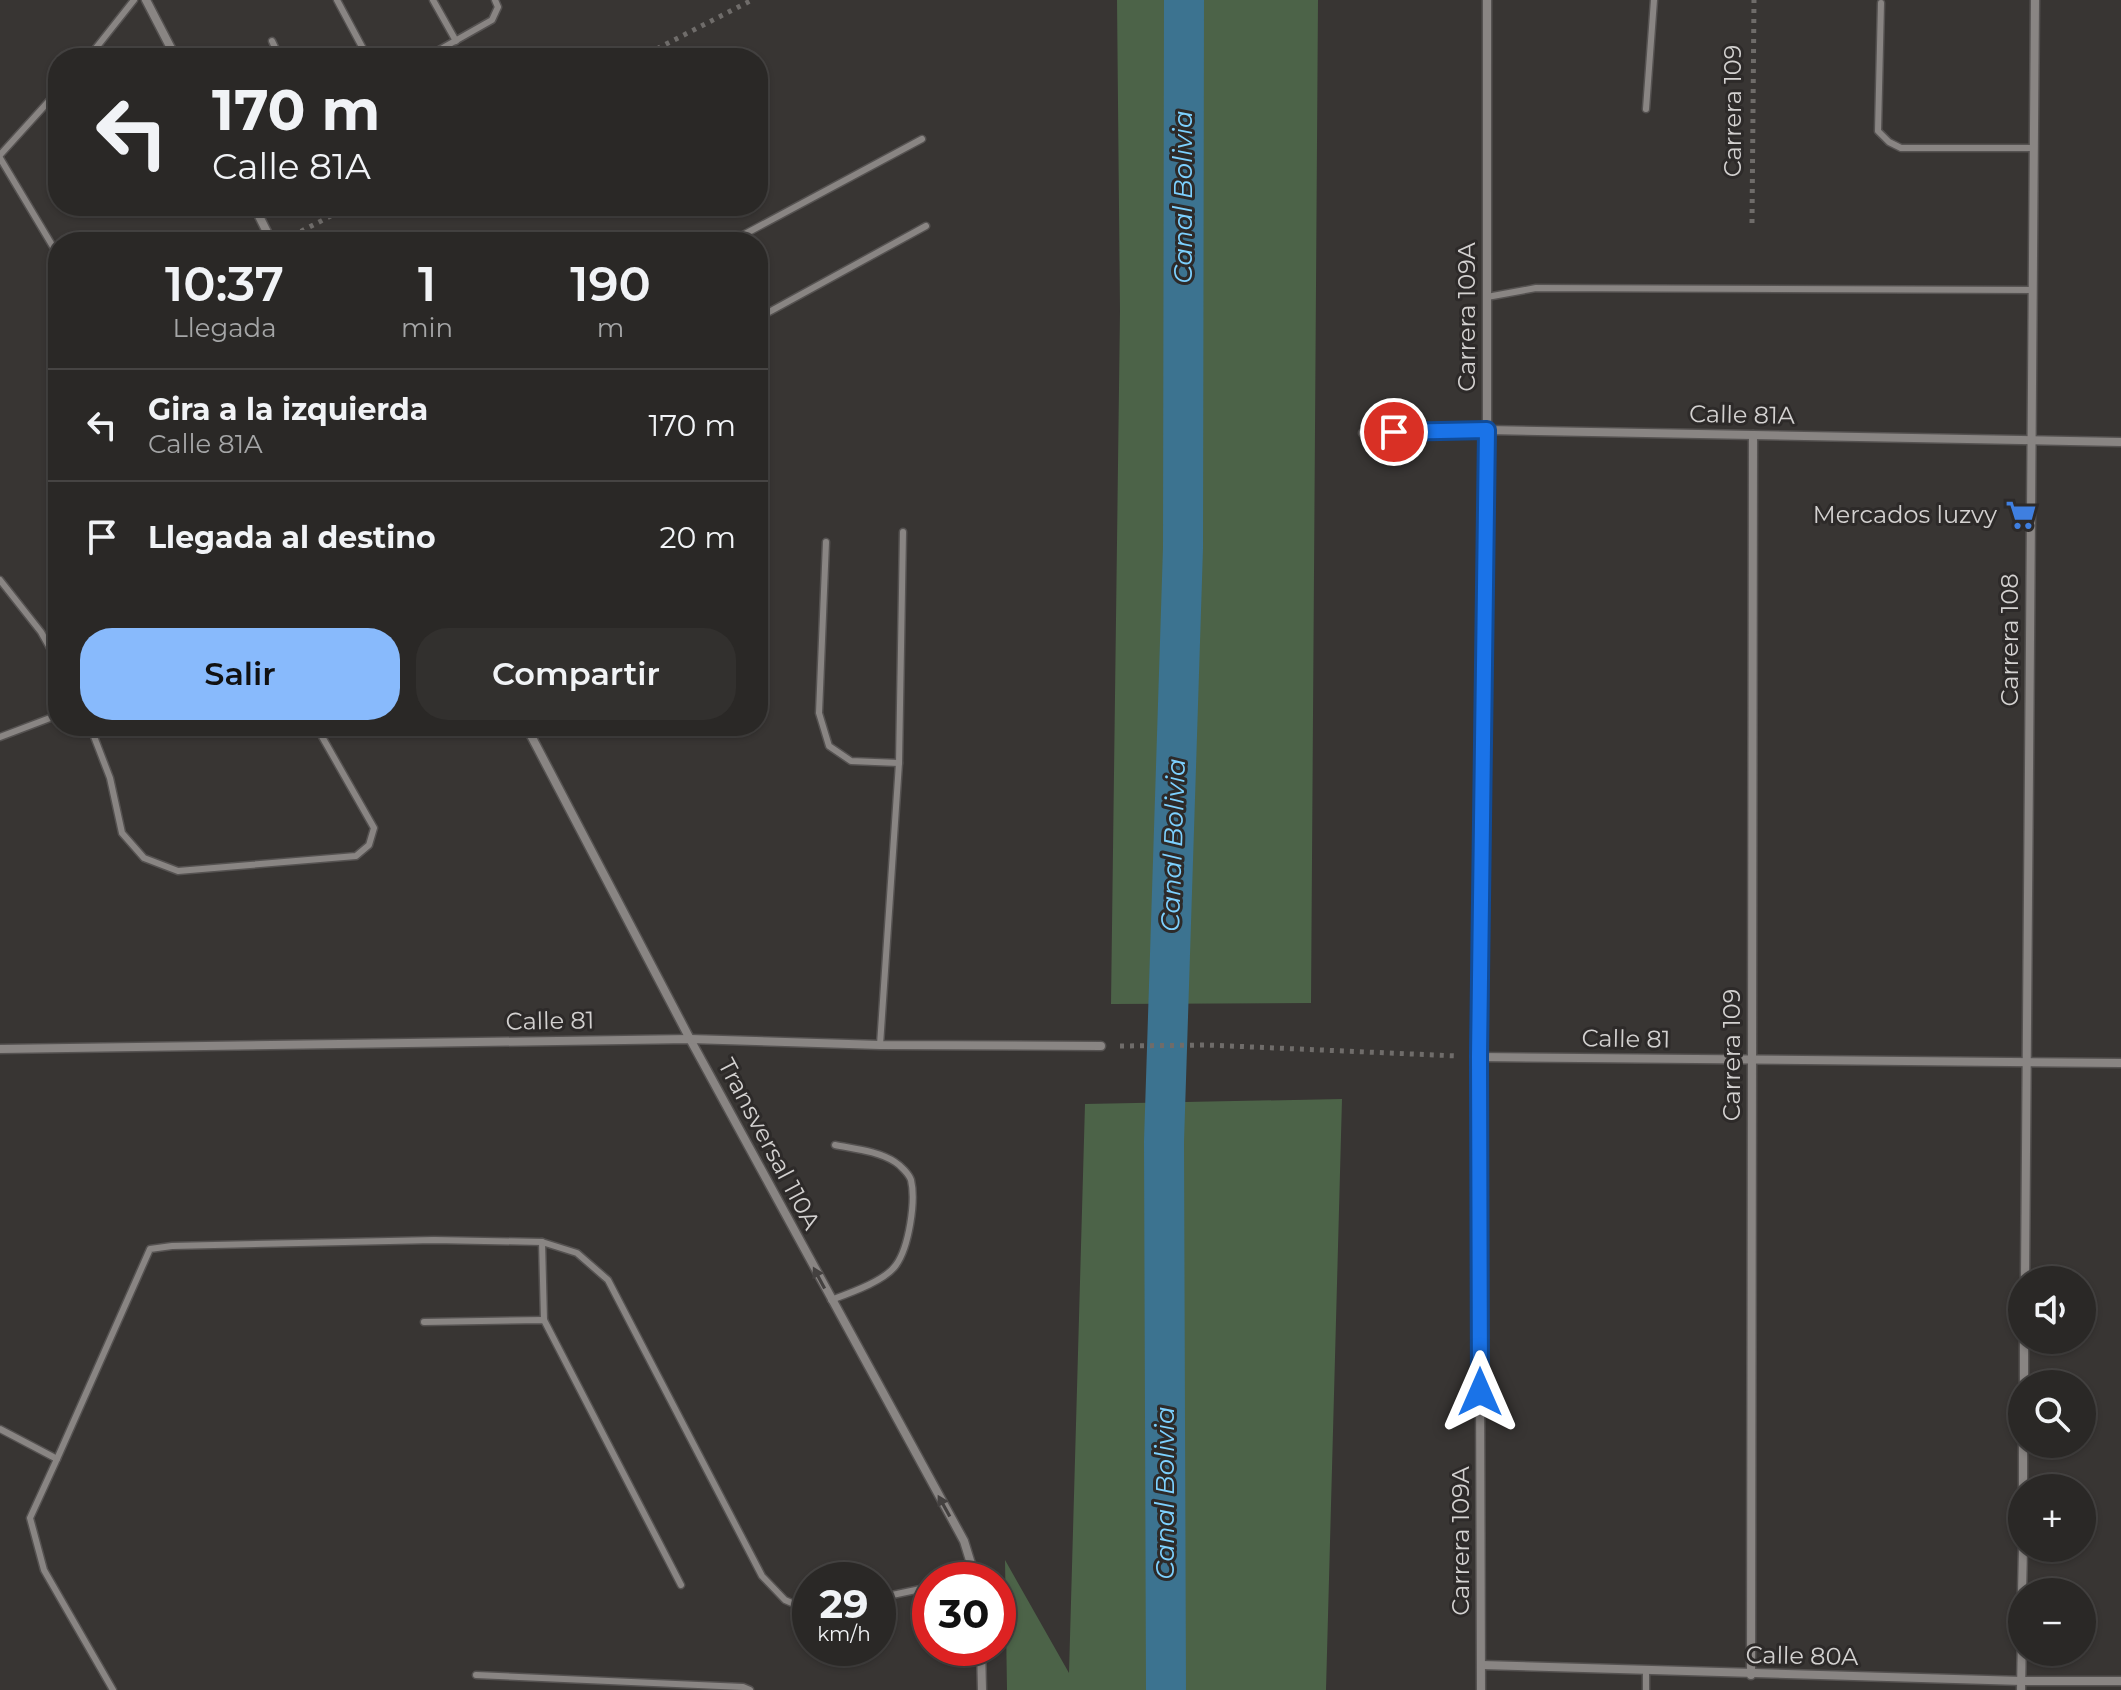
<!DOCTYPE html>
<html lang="es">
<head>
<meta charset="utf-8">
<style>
  body { margin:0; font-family:Montserrat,sans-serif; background:#32302e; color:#f1f3f6; height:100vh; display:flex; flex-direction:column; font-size:30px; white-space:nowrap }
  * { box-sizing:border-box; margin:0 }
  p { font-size:26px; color:#a5a6a7 }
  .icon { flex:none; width:44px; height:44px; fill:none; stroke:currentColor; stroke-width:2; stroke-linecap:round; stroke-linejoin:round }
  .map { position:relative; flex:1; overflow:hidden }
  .details { position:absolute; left:48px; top:232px; width:720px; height:504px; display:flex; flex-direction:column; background:#2a2826; border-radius:32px; box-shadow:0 2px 6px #0004,0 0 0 2px #464443 }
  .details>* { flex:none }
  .guide { position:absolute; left:48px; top:48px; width:720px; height:168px; border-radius:32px; box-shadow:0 2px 6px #0004,0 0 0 2px #464443; background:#2a2826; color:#f1f3f6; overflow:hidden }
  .controls { position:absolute; left:2008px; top:1266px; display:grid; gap:16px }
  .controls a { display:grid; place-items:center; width:88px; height:88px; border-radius:50%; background:#2a2826; box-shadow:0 2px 6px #0004,0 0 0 2px #464443; font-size:40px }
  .speed { position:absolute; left:792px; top:1562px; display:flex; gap:16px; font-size:40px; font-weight:700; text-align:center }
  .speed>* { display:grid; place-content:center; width:104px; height:104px; border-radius:50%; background:#2a2826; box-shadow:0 2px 6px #0004,0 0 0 2px #464443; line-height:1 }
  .speed small { font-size:20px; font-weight:400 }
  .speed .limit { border:12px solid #d22; background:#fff; color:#111 }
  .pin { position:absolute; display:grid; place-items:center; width:68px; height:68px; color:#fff; margin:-34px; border:4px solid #fff; border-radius:50%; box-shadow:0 2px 8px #0007 }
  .me { position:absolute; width:88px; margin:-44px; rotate:0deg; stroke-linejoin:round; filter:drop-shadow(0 0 6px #0008) }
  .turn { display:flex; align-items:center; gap:28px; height:168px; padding:0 32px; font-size:36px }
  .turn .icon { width:104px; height:104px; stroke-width:2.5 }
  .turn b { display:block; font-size:56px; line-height:68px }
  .eta { display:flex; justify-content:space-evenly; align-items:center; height:136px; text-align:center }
  .eta b { font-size:48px; font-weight:600; line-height:56px }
  .action { display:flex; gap:16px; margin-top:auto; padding:16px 32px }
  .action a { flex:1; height:92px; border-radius:32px; background:#88bafc; color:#111; font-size:32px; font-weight:600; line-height:92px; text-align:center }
  .action a+a { background:#32302e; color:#f1f3f6 }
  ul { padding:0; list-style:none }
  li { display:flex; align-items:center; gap:24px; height:112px; padding:0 32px; border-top:2px solid #464443 }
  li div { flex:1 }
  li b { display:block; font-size:30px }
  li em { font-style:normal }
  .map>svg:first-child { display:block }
</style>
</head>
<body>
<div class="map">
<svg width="2121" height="1690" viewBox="0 0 2121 1690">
  <rect width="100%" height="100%" fill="#383533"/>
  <g fill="#4c6348">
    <path d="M1117 0H1318L1311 1003 1111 1004 1120 311Z"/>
    <path d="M1342 1099 1326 1690H1007L1005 1560 1069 1673 1085 1104Z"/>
  </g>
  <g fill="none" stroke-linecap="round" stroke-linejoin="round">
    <path stroke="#3c7390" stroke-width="40" d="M1166 1690 1164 1142 1183 548 1184 0"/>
    <g stroke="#555251" stroke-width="9">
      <g id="service">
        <path d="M337 0 368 58"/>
        <path d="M433 0 456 41"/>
        <path d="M1881 3 1878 131 1889 142 1901 148H2034"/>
        <path d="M272 41 280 58"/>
        <path d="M88 58 134 0"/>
        <path d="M425 58 492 20 498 7 495 0"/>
        <path d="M1646 109 1654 0"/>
        <path d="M0 155 58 91"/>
        <path d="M0 158 58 255"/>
        <path d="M730 242 922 139"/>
        <path d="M1487 297 1536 288 2033 290"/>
        <path d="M758 318 926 226"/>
        <path d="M826 542 819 713 829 746 851 761 899 763"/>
        <path d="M0 580 41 632 58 662"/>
        <path d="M90 726 110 778 122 833 144 858 178 871 356 856 369 845 374 828 316 726"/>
        <path d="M0 737 58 715"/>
        <path d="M880 1045 899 763 903 532"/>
        <path d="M542 1242 544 1320"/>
        <path d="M831 1300C850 1293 885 1281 896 1265 909 1247 916 1201 911 1180 909 1174 900 1165 895 1162 878 1151 855 1149 835 1145"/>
        <path d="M424 1322 544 1320 681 1585"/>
        <path d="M0 1429 57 1459 30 1518 44 1570 113 1690"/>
        <path d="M57 1459 150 1249 172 1246 434 1240 542 1242 577 1253 608 1280 762 1576 785 1600 810 1611"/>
        <path d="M960 1580 976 1577"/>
        <path d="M878 1598 930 1587"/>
        <path d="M1646 1672V1690"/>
        <path d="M476 1675 743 1687 750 1690"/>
      </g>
    </g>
    <g stroke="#555251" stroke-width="11">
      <g id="minor">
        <path d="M146 0 176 58"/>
        <path d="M254 206 272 242"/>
        <path d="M1363 433 1487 430 2121 442"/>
        <path d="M526 726 690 1039 964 1541 976 1580"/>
        <path d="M0 1049 690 1039 880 1045 1101 1046"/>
        <path d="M1479 1057 2121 1063"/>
        <path d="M2025 1280 2035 0"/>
        <path d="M2024 1384V1340"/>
        <path d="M2023 1488V1444"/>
        <path d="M2022 1592 2023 1548"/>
        <path d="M981 1648 982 1690"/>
        <path d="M1482 1665 2022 1681H2121"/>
        <path d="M1751 1675 1753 435"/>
        <path d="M1481 1690 1479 1057 1487 430V0"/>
        <path d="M2021 1690 2022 1634"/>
      </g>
    </g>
    <g stroke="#6f6c6a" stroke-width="5" stroke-dasharray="4 6" stroke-linecap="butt">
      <path d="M639 58 752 0"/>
      <path d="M1752 223 1754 0"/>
      <path d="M292 236 350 206"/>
      <path d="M1120 1046 1207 1045 1458 1056"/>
    </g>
    <use href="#service" stroke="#898583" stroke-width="6"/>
    <use href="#minor" stroke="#898583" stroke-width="8"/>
  </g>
  <defs><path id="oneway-solid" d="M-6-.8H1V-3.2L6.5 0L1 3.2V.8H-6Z" transform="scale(2)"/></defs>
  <g fill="#444140">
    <use href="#oneway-solid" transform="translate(819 1278) rotate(-118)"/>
    <use href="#oneway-solid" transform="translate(944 1506) rotate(-119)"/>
  </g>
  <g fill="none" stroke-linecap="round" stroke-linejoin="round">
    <g stroke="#114b97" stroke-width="20">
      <path id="route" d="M1394 432 1487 430 1479 1057 1480 1392"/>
    </g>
    <use href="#route" stroke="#1a73e8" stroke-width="14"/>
  </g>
  <defs>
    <g id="supermarket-bare" transform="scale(2.4)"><path d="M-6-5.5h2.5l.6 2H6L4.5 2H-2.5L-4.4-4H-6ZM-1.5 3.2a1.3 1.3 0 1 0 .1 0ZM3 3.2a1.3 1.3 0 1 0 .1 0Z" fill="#3f7fe0" stroke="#2d2a29" stroke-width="2.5" paint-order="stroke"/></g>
  </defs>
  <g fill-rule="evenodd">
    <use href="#supermarket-bare" x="2021" y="515"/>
  </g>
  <g text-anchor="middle" stroke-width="6" stroke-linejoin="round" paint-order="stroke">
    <g font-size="24" fill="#d3d1d0" stroke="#2d2a29">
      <text transform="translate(1733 111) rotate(-90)" y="8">Carrera 109</text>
      <text transform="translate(1467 317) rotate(-90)" y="8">Carrera 109A</text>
      <text transform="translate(1742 415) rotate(1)" y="8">Calle 81A</text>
      <text transform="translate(2010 640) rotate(-90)" y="8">Carrera 108</text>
      <text transform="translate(550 1021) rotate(-1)" y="8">Calle 81</text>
      <text transform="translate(1626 1039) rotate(1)" y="8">Calle 81</text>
      <text transform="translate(1732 1055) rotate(-90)" y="8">Carrera 109</text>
      <text transform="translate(769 1144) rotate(62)" y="8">Transversal 110A</text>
      <text transform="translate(1461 1541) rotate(-90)" y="8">Carrera 109A</text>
      <text transform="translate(1802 1656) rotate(1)" y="8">Calle 80A</text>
    </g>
    <g font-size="24" fill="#d3d1d0" stroke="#2d2a29" text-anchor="end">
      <text x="1997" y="523">Mercados luzvy</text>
    </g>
    <g font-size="26" font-style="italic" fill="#7dd1ff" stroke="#2d2a29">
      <text transform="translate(1183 197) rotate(-90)" y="9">Canal Bolivia</text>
      <text transform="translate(1173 845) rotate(-88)" y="9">Canal Bolivia</text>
      <text transform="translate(1165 1493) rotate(-90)" y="9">Canal Bolivia</text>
    </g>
  </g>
</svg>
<div class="controls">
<a><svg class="icon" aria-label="sound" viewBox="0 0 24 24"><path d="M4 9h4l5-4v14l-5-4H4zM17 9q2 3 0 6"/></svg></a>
<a><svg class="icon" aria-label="search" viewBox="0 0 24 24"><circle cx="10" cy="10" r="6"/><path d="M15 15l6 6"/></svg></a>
<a>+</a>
<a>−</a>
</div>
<div class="speed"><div>29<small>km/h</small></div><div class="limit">30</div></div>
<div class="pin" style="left:1394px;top:432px;background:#d93025"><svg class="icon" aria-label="arrive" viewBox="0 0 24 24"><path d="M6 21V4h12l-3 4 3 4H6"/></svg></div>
<svg class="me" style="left:1480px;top:1392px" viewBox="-20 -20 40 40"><path d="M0-17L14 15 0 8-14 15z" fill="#1a73e8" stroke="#fff" stroke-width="4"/></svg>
<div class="guide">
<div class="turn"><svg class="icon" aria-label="left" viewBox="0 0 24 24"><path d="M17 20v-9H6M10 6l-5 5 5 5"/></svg><div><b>170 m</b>Calle 81A</div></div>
</div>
<section class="details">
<div class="eta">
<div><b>10:37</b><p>Llegada</p></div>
<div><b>1</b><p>min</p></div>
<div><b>190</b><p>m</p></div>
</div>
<ul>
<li><svg class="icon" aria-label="left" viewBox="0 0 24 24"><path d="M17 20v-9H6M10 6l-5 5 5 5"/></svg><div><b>Gira a la izquierda</b><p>Calle 81A</p></div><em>170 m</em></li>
<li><svg class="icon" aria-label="arrive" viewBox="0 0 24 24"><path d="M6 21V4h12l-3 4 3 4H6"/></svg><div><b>Llegada al destino</b></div><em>20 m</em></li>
</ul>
<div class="action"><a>Salir</a><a>Compartir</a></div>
</section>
</div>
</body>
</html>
